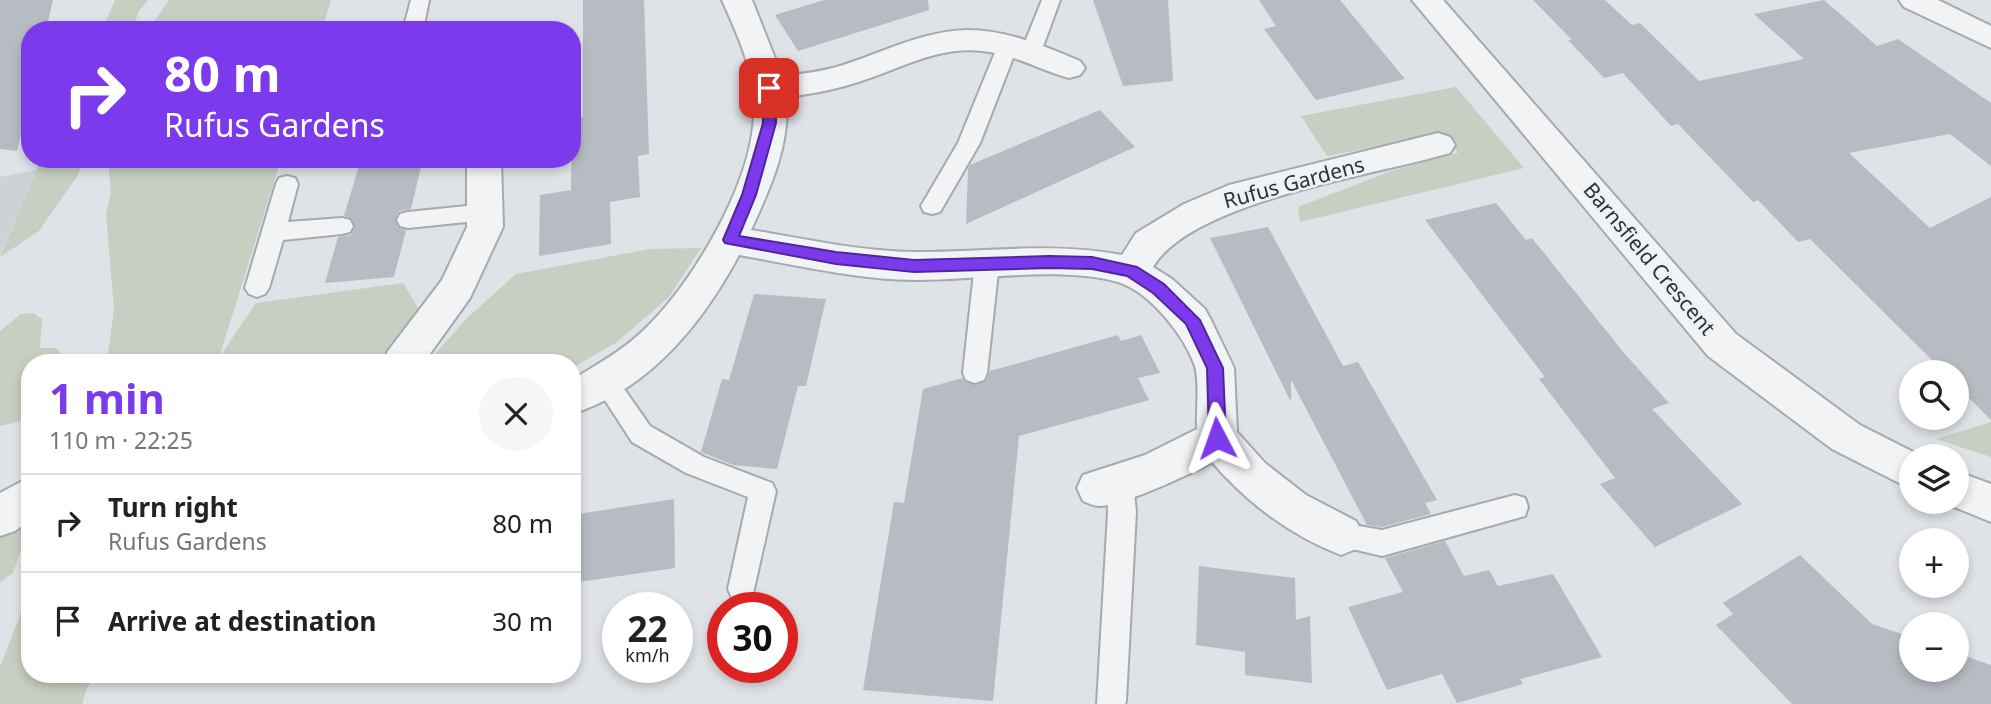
<!DOCTYPE html>
<html lang="en">
<head>
<meta charset="utf-8">
<style>
  body { margin:0; font-family:"Noto Sans",sans-serif; background:#f6f6f6; color:#222; height:100vh; display:flex; flex-direction:column; font-size:26px; white-space:nowrap }
  * { box-sizing:border-box; margin:0 }
  p { font-size:23px; color:#767676 }
  .icon { flex:none; width:38px; height:38px; fill:none; stroke:currentColor; stroke-width:2; stroke-linecap:round; stroke-linejoin:round }
  .map { position:relative; flex:1; overflow:hidden }
  .details { position:absolute; left:21px; top:354px; width:560px; height:329px; display:flex; flex-direction:column; background:#fff; border-radius:28px; box-shadow:0 4px 10px #0003 }
  .details>* { flex:none }
  .banner { position:absolute; left:21px; top:21px; width:560px; height:147px; border-radius:28px; box-shadow:0 4px 10px #0003; background:#7c3aed; color:#fff; overflow:hidden }
  .controls { position:absolute; left:1899px; top:360px; display:grid; gap:14px }
  .controls a { display:grid; place-items:center; width:70px; height:70px; border-radius:50%; background:#fff; box-shadow:0 4px 10px #0003; font-size:35px }
  .speed { position:absolute; left:602px; top:592px; display:flex; gap:14px; font-size:35px; font-weight:700; text-align:center }
  .speed>* { display:grid; place-content:center; width:91px; height:91px; border-radius:50%; background:#fff; box-shadow:0 4px 10px #0003; line-height:1 }
  .speed small { font-size:18px; font-weight:400 }
  .speed .limit { border:10px solid #d22; background:#fff; color:#111 }
  .pin { position:absolute; display:grid; place-items:center; width:60px; height:60px; color:#fff; margin:-30px; border-radius:14px; box-shadow:0 4px 10px #0006 }
  .me { position:absolute; width:77px; margin:-38px; rotate:356deg; stroke-linejoin:round; filter:drop-shadow(0 0 5px #0008) }
  .turn { display:flex; align-items:center; gap:24px; height:147px; padding:0 28px; font-size:32px }
  .turn .icon { width:91px; height:91px; stroke-width:2.5 }
  .turn b { display:block; font-size:49px; line-height:60px }
  .round { display:grid; place-items:center; flex:none; width:74px; height:74px; border-radius:37px; background:#f6f6f6 }
  .summary { display:flex; align-items:center; justify-content:space-between; height:119px; padding:0 28px }
  h1 { font-size:42px; font-weight:700; line-height:52px; color:#7c3aed }
  ul { padding:0; list-style:none }
  li { display:flex; align-items:center; gap:21px; height:98px; padding:0 28px; border-top:2px solid #e0e0e0 }
  li div { flex:1 }
  li b { display:block; font-size:26px }
  li em { font-style:normal }
  .map>svg:first-child { display:block }
</style>
</head>
<body>
<div class="map">
<svg width="1991" height="704" viewBox="0 0 1991 704">
  <rect width="100%" height="100%" fill="#dfe2e6"/>
  <path fill="#cdd2d7" d="M36 170 30 185 0 255V177Z"/>
  <g fill="#c6cfc1">
    <path d="M115 0H148L139 11 132 30H102Z"/>
    <path d="M169 0H331L322 30H148Z"/>
    <path d="M1456 87 1524 168 1300 222 1298 207 1391 171 1458 153 1442 134 1327 156 1301 116Z"/>
    <path d="M41 159H84L78 175 39 231 0 257Z"/>
    <path d="M108 159H281L219 358 256 303 403 283 420 311 387 362H107L114 309 106 214 111 194Z"/>
    <path d="M701 248 669 297 617 342 572 368V362H428L467 318 516 274 650 249Z"/>
    <path d="M33 313 42 319 40 348H56L61 354 59 362H30V419L0 426V331L21 314Z"/>
    <path d="M1991 422V457L1936 439Z"/>
    <path d="M30 510V522L13 573 0 582V537Z"/>
    <path d="M30 589V674H96L87 688 82 704H0V667Z"/>
  </g>
  <g fill="#b7bcc2">
    <path d="M0 0H53L46 30H30V96L17 151 0 149Z"/>
    <path d="M583 0H644L649 154 638 156 640 197 610 202 611 244 539 256 540 195 571 190 572 119 583 117Z"/>
    <path d="M824 0H928L929 10 798 51 775 15Z"/>
    <path d="M1093 0H1168L1173 81 1123 86Z"/>
    <path d="M1259 0H1340L1405 79 1316 100 1264 29 1276 26Z"/>
    <path d="M1533 0H1605L1632 25 1640 23 1699 81 1804 59 1754 14 1824 0 1877 46 1898 39 1991 103V166L1950 134 1849 153 1930 228 1991 197V420L1956 385V373H1945L1810 239 1798 242 1758 200 1753 202 1678 124 1671 126 1623 73 1604 78 1568 40H1572Z"/>
    <path d="M1100 110 1135 147 966 224 968 170 970 165Z"/>
    <path d="M361 159H413L410 168 421 167 411 209 399 211 395 219 398 227 406 230 394 277 325 283 338 237 351 235 355 227 352 219 344 216Z"/>
    <path d="M1496 203 1526 240 1532 238 1624 353 1669 403 1652 409 1742 504 1655 547 1600 484 1615 478 1539 379 1545 377 1425 220Z"/>
    <path d="M1268 227 1343 366 1358 362 1437 500 1425 503 1431 514 1382 527 1367 525 1291 380V402L1210 238Z"/>
    <path d="M754 294 826 299 806 386H798L777 469 733 465 701 452 722 379 729 380Z"/>
    <path d="M1118 335 1121 341 1141 335 1160 373 1138 378 1149 400 1019 436 993 701 863 690 894 502 904 503 923 389 962 378 965 382 976 385 986 381 990 371Z"/>
    <path d="M674 499 675 568 572 583V515Z"/>
    <path d="M1445 541 1464 576 1489 570 1498 586 1553 574 1602 657 1520 679 1523 684 1457 703 1442 674 1387 690 1348 607 1403 592 1385 558Z"/>
    <path d="M1800 555 1872 624 1911 637V670H1956V653L1991 665V704H1792L1716 625 1733 614 1723 603Z"/>
    <path d="M1199 566 1295 578 1296 620 1310 616 1312 683 1245 675V652L1196 645Z"/>
  </g>
  <g fill="none" stroke-linecap="round" stroke-linejoin="round">
    <g stroke="#a5aaaf" stroke-width="4">
      <g id="lane">
        <path d="M411 0H429L423 30H403Z"/>
        <path d="M1042 0H1060L1041 52 1038 57H1024L1021 52Z"/>
        <path d="M1008 39 1015 41 1018 45 980 143 940 212 932 214 924 212 921 206 958 143 998 45 1001 41Z"/>
        <path d="M287 176 295 178 298 184 288 222 342 218 350 220 353 226 350 232 342 234 283 240 269 288 265 294 257 297 249 294 245 288 276 184 279 178Z"/>
        <path d="M486 204 494 206 497 212 494 218 486 220 408 228 400 226 397 220 400 214 408 212Z"/>
        <path d="M987 254 995 257 999 263 987 373 984 380 975 383 966 380 963 373 975 263 979 257Z"/>
        <path d="M604 370 613 373 650 426 704 457 772 483 776 491 752 598 742 602 732 598 728 589 748 497 686 473 632 442 592 380 595 373Z"/>
        <path d="M1120 470 1129 474 1133 482 1136 512 1126 701 1125 704H1097L1108 512 1107 482 1111 474Z"/>
        <path d="M1515 495 1525 498 1528 507 1525 516 1382 556 1331 544 1327 535 1331 526 1341 523 1382 530Z"/>
      </g>
    </g>
    <g stroke="#a5aaaf" stroke-width="4">
      <g id="street">
        <path d="M722 0H752L782 76C801 74 821 72 840 66 882 53 922 31 967 30 1007 30 1045 46 1080 61L1085 68 1080 75 1069 78C1039 70 1014 54 982 51 940 46 903 67 864 80 839 89 812 94 786 97 791 143 770 189 751 230 806 239 862 252 917 252 985 252 1055 242 1122 255L1136 233 1184 204 1229 185 1438 133 1450 137 1455 145 1450 153C1376 175 1192 201 1153 267L1172 279 1205 309 1211 320 1234 368 1237 432 1265 463 1306 495 1356 521 1363 535 1356 549 1341 555C1290 535 1247 503 1212 462 1191 474 1122 506 1099 506 1094 506 1088 503 1083 501L1077 488 1083 475 1145 455 1197 429C1196 410 1200 384 1195 366 1184 335 1150 292 1118 282 1061 266 978 280 917 280 858 280 797 265 739 255 702 324 650 389 572 414V380C598 364 625 349 646 328 695 280 756 177 754 107 754 69 737 34 722 0Z"/>
        <path d="M1412 0H1443L1736 334 1860 425 1923 457H1911V489L1832 449 1708 356Z"/>
        <path d="M1899 0H1938L1991 26V48L1904 7Z"/>
        <path d="M467 159H501L503 227 470 298 424 362H383L388 351 442 280 467 227Z"/>
        <path d="M1956 471 1991 484V522L1942 502H1956Z"/>
        <path d="M30 477V520L15 531 0 536V493Z"/>
      </g>
    </g>
    <use href="#lane" fill="#f1f3f5" fill-rule="evenodd"/>
    <use href="#street" fill="#f1f3f5" fill-rule="evenodd"/>
  </g>
  <path fill="#7c3aed" stroke="#51269a" stroke-width="2" d="M769 84 775 88 776 123 756 195 739 236 836 252 914 260 1049 256 1092 257 1137 267 1164 284 1200 320 1223 368 1226 438 1223 443 1217 445 1211 443 1209 438 1207 368 1186 324 1153 293 1127 276 1092 269 1049 268 914 272 836 264 725 243 723 240 742 195 763 123 762 88Z"/>
  <g text-anchor="middle" stroke-width="5" stroke-linejoin="round" paint-order="stroke">
    <g font-size="21" fill="#2a323b" stroke="#eef1f4">
      <text transform="translate(1294 183) rotate(-15)" y="7">Rufus Gardens</text>
      <text transform="translate(1649 259) rotate(50)" y="7">Barnsfield Crescent</text>
    </g>
  </g>
</svg>
<div class="controls">
<a><svg class="icon" aria-label="search" viewBox="0 0 24 24"><circle cx="10" cy="10" r="6"/><path d="M15 15l6 6"/></svg></a>
<a><svg class="icon" aria-label="layers" viewBox="0 0 24 24"><path d="M12 4l9 5-9 5-9-5zM3 14l9 5 9-5"/></svg></a>
<a>+</a>
<a>−</a>
</div>
<div class="speed"><div>22<small>km/h</small></div><div class="limit">30</div></div>
<div class="pin" style="left:769px;top:88px;background:#d93025"><svg class="icon" aria-label="arrive" viewBox="0 0 24 24"><path d="M6 21V4h12l-3 4 3 4H6"/></svg></div>
<svg class="me" style="left:1217px;top:438px" viewBox="-20 -20 40 40"><path d="M0-17L14 15 0 8-14 15z" fill="#7c3aed" stroke="#fff" stroke-width="4"/></svg>
<div class="banner">
<div class="turn"><svg class="icon" aria-label="right" viewBox="0 0 24 24"><path d="M7 20v-9h11M14 6l5 5-5 5"/></svg><div><b>80 m</b>Rufus Gardens</div></div>
</div>
<section class="details">
<div class="summary"><div><h1>1 min</h1><p>110 m · 22:25</p></div><a class="round"><svg class="icon" aria-label="close" viewBox="0 0 24 24"><path d="M6 6l12 12M18 6L6 18"/></svg></a></div>
<ul>
<li><svg class="icon" aria-label="right" viewBox="0 0 24 24"><path d="M7 20v-9h11M14 6l5 5-5 5"/></svg><div><b>Turn right</b><p>Rufus Gardens</p></div><em>80 m</em></li>
<li><svg class="icon" aria-label="arrive" viewBox="0 0 24 24"><path d="M6 21V4h12l-3 4 3 4H6"/></svg><div><b>Arrive at destination</b></div><em>30 m</em></li>
</ul>
</section>
</div>
</body>
</html>
